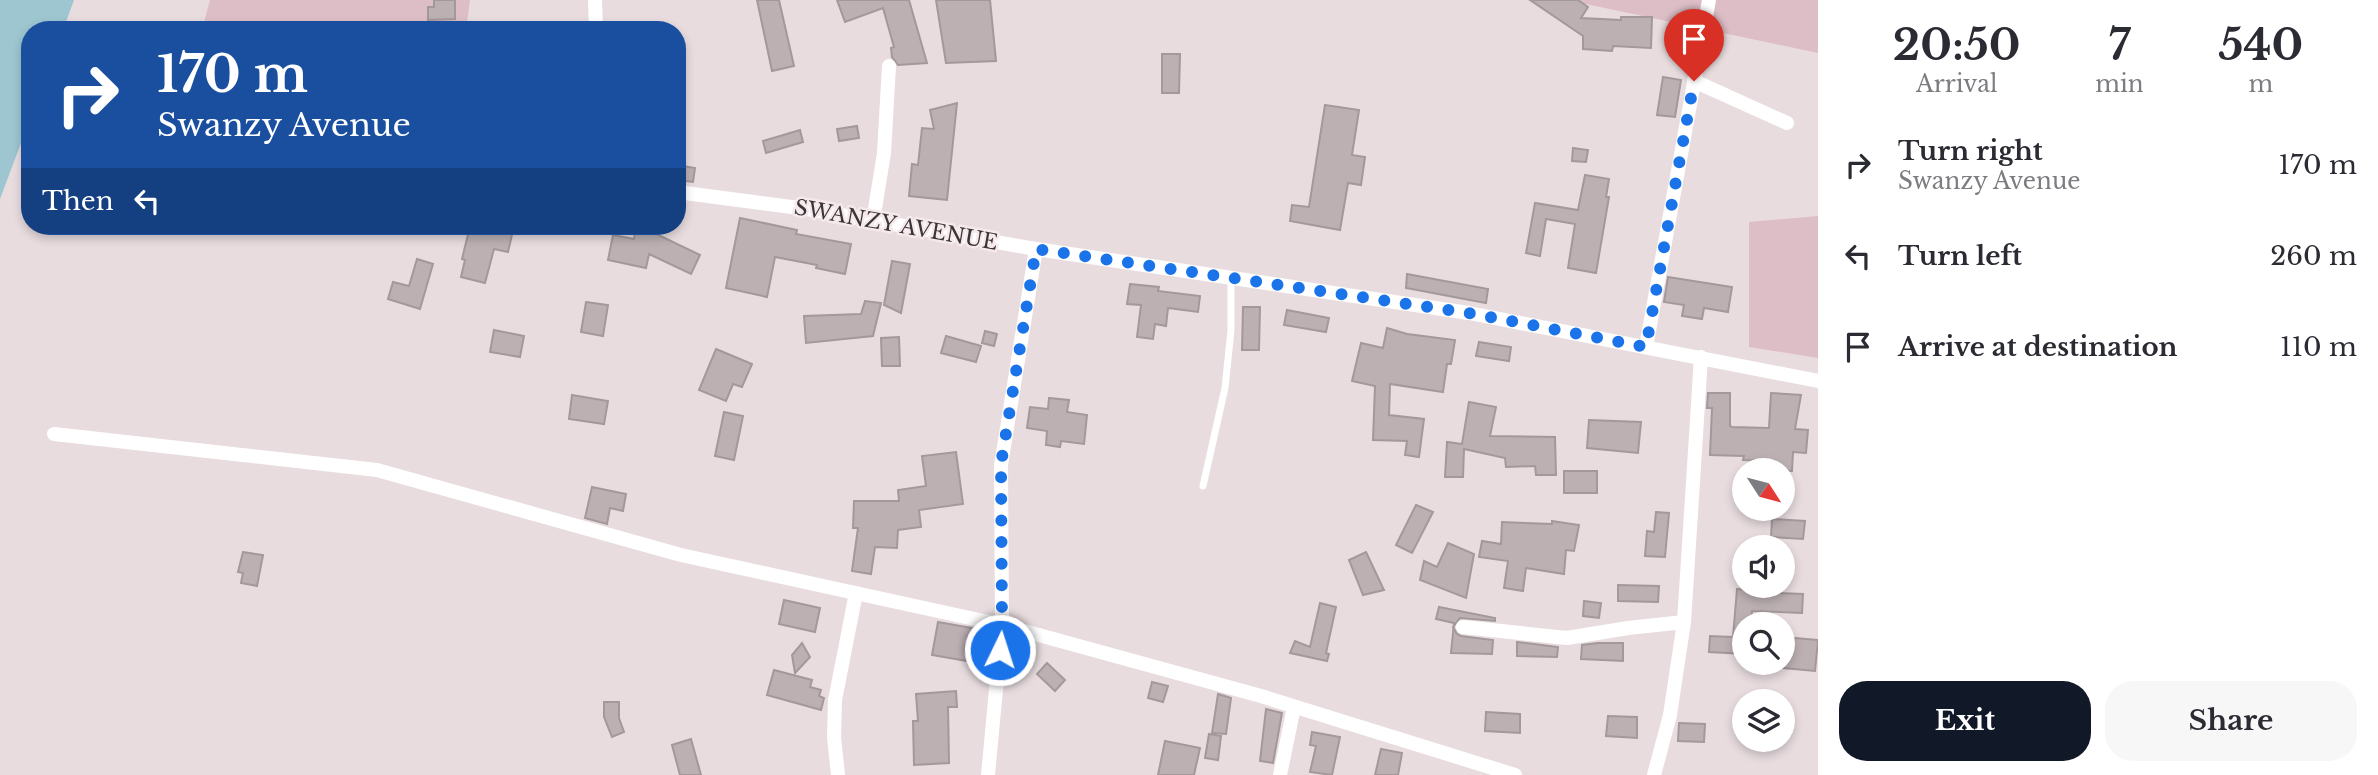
<!DOCTYPE html>
<html lang="en">
<head>
<meta charset="utf-8">
<style>
  body { margin:0; font-family:"Libre Baskerville",serif; background:#f7f7f7; color:#2b2b33; height:100vh; display:flex; flex-direction:column; font-size:26px; white-space:nowrap }
  * { box-sizing:border-box; margin:0 }
  p { font-size:23px; color:#7c7c81 }
  .icon { flex:none; width:38px; height:38px; fill:none; stroke:currentColor; stroke-width:2; stroke-linecap:round; stroke-linejoin:round }
  .map { position:relative; flex:1; overflow:hidden }
  .details { display:flex; flex-direction:column; background:#fff; width:560px }
  .details>* { flex:none }
  .hud { position:absolute; left:21px; top:21px; width:665px; height:214px; border-radius:28px; box-shadow:0 4px 10px #0003; background:#1a4fa0; color:#fff; overflow:hidden }
  .needle { width:46px; rotate:126deg }
  .controls { position:absolute; left:1732px; top:458px; display:grid; gap:14px }
  .controls a { display:grid; place-items:center; width:63px; height:63px; border-radius:50%; background:#fff; box-shadow:0 4px 10px #0003; font-size:35px }
  .pin { position:absolute; display:grid; place-items:center; width:60px; height:60px; color:#fff; margin:-72px -30px; border-radius:50% 50% 50% 0; rotate:-45deg; box-shadow:0 0 7px #0007 }
  .pin .icon { rotate:45deg }
  .me { position:absolute; width:77px; margin:-38px; rotate:4deg; stroke-linejoin:round; filter:drop-shadow(0 0 5px #0008) }
  .turn { display:flex; align-items:center; gap:24px; height:147px; padding:0 21px; font-size:32px }
  .turn .icon { width:91px; height:91px; stroke-width:2.5 }
  .turn b { display:block; font-size:49px; line-height:60px }
  .then { display:flex; align-items:center; height:66px; padding:0 21px; background:#0003; gap:14px; font-size:26px }
  .eta { display:flex; justify-content:space-evenly; align-items:center; height:119px; text-align:center }
  .eta b { font-size:42px; font-weight:800; line-height:49px }
  .primary-button { display:flex; gap:14px; margin-top:auto; padding:14px 21px }
  .primary-button a { flex:1; height:80px; border-radius:28px; background:#111827; color:#fff; font-size:28px; font-weight:800; line-height:80px; text-align:center }
  .primary-button a+a { background:#f7f7f7; color:#2b2b33 }
  ul { padding:0; list-style:none }
  li { display:flex; align-items:center; gap:21px; height:91px; padding:0 21px }
  li div { flex:1 }
  li b { display:block; font-size:26px }
  li em { font-style:normal }
  main { display:flex; flex:1; min-height:0 }
  .map>svg:first-child { display:block }
</style>
</head>
<body>
<main>
<div class="map">
<svg width="1818" height="775" viewBox="0 0 1818 775">
  <rect width="100%" height="100%" fill="#e8dcdf"/>
  <g fill="#ddbec6">
    <path d="M210 0H470L466 30H202Z"/>
    <path d="M1567 0H1818V53Z"/>
    <path d="M1818 216V358L1749 347V222Z"/>
  </g>
  <path fill="#9dc6d0" d="M0 0H74L63 30H30V119L0 199Z"/>
  <g fill="#bcb0b3" stroke="#a3989a" stroke-width="2">
    <path d="M434 0H455V19L428 20V7H434Z"/>
    <path d="M757 0H779L794 66 772 71Z"/>
    <path d="M837 0H909L927 63 898 65 892 57 891 48 894 47 883 8 845 22Z"/>
    <path d="M936 0H990L996 61 946 63Z"/>
    <path d="M1530 0H1578L1588 7 1581 18 1621 20V17H1652L1651 48 1613 46 1612 51 1583 49V36Z"/>
    <path d="M1162 54H1180L1179 93H1162Z"/>
    <path d="M1663 77 1681 80 1675 117 1657 115Z"/>
    <path d="M957 103 947 200 909 196 912 164 918 165 922 128 934 129 930 110Z"/>
    <path d="M1325 105 1359 110 1352 155 1365 157 1361 185 1348 183 1340 230 1290 221 1292 205 1309 207Z"/>
    <path d="M857 126 859 138 839 141 837 129Z"/>
    <path d="M800 130 803 142 766 153 763 141Z"/>
    <path d="M1573 148 1588 150 1586 162 1572 161Z"/>
    <path d="M677 165 695 168 693 182 677 180Z"/>
    <path d="M1585 175 1609 179 1606 197H1609L1596 273 1568 268 1575 224 1546 219 1540 256 1526 253 1535 203 1578 210Z"/>
    <path d="M740 218 797 230 796 234 851 244 845 274 816 268 817 265 775 257 767 297 726 288Z"/>
    <path d="M470 226H514L508 252 494 249 485 283 461 277 465 260 462 259Z"/>
    <path d="M636 226H651L650 231 700 255 691 274 649 254 646 268 608 260 613 235 634 239Z"/>
    <path d="M417 259 433 264 420 309 388 299 393 282 409 286Z"/>
    <path d="M892 261 910 264 901 313 884 305Z"/>
    <path d="M1407 274 1488 289 1486 303 1406 288Z"/>
    <path d="M1668 277 1732 287 1728 312 1704 308 1702 319 1682 316 1684 305 1664 302Z"/>
    <path d="M1130 284 1159 287 1158 291 1200 296 1198 312 1168 308 1166 326 1155 324 1153 339 1137 337 1141 305 1127 304Z"/>
    <path d="M865 301 881 303 873 336 806 343 804 316 861 314Z"/>
    <path d="M586 302 608 305 603 336 581 332Z"/>
    <path d="M1243 307H1260L1259 350H1242Z"/>
    <path d="M1287 310 1329 318 1326 332 1284 325Z"/>
    <path d="M1387 328 1407 334 1455 340 1451 364H1447L1443 392 1390 384 1389 415 1424 419 1419 457 1405 455 1407 441 1373 440 1375 386 1352 381 1361 343 1383 348Z"/>
    <path d="M494 330 524 336 520 357 490 352Z"/>
    <path d="M985 331 997 334 994 346 982 343Z"/>
    <path d="M946 336 981 346 976 362 941 353Z"/>
    <path d="M899 337 900 366H882L881 338Z"/>
    <path d="M1479 342 1511 347 1509 361 1476 356Z"/>
    <path d="M716 349 752 364 742 387 733 384 726 401 699 390Z"/>
    <path d="M1708 393H1730V426L1732 427 1769 428 1771 393 1801 395 1795 429 1808 430 1806 453 1793 452 1792 471H1775V461L1743 460 1744 456 1710 455 1712 408H1707Z"/>
    <path d="M572 395 608 401 604 424 569 419Z"/>
    <path d="M1049 398 1069 400 1067 412 1087 415 1084 444 1061 441 1060 447 1046 445 1047 431 1027 428 1030 407 1048 409Z"/>
    <path d="M1469 402 1496 407 1490 436 1555 437 1556 475H1536L1535 466 1506 467 1505 458 1464 449 1463 477H1445L1447 442 1462 444Z"/>
    <path d="M724 412 743 416 734 460 715 456Z"/>
    <path d="M1589 420 1641 422 1638 453 1587 448Z"/>
    <path d="M956 452 963 504 919 510 921 527 898 530 897 548 875 547 871 574 852 571 858 528H853L854 501H899L898 490 926 486 922 456Z"/>
    <rect x="1564" y="471" width="33" height="22"/>
    <path d="M592 487 626 494 623 511 610 508 607 524 585 518Z"/>
    <path d="M1416 505 1433 512 1412 553 1396 545Z"/>
    <path d="M1656 512 1669 513 1665 557 1645 556 1647 531 1654 532Z"/>
    <path d="M1772 519 1805 521 1803 539 1771 537Z"/>
    <path d="M1552 521 1579 525 1574 551 1566 550 1564 574 1526 568 1523 591 1504 588 1508 561 1479 557 1482 541 1501 544 1502 522 1552 524Z"/>
    <path d="M1448 543 1474 554 1466 598 1420 580 1424 561 1437 567Z"/>
    <path d="M243 552 263 555 257 586 241 583 243 573 238 572Z"/>
    <path d="M1366 552 1384 590 1363 595 1349 560Z"/>
    <path d="M1618 585 1659 586 1658 602 1618 601Z"/>
    <path d="M1737 589 1754 590V592L1803 594 1802 613 1752 611 1751 621H1745V654L1709 652 1710 636 1733 637Z"/>
    <path d="M784 600 820 608 815 632 779 624Z"/>
    <path d="M1584 601 1601 603 1599 618 1583 616Z"/>
    <path d="M1320 603 1336 607 1326 653 1329 654 1327 661 1290 653 1295 641 1310 647Z"/>
    <path d="M1439 607 1495 618V621L1460 618 1453 627 1457 634 1461 636 1493 640 1492 654 1451 653 1454 623 1436 619Z"/>
    <path d="M938 622 972 628 967 661 932 655Z"/>
    <path d="M1783 637 1818 640 1815 671 1783 668Z"/>
    <path d="M1517 642 1558 647 1557 657 1517 656Z"/>
    <path d="M802 643 810 657 795 673 792 655Z"/>
    <path d="M1598 643H1623V661L1581 659 1582 645Z"/>
    <path d="M1047 663 1065 680 1055 691 1037 674Z"/>
    <path d="M774 670 812 680 810 687 821 690 819 696 824 698 821 710 767 695Z"/>
    <path d="M1152 682 1168 686 1163 702 1148 698Z"/>
    <path d="M956 691 957 707H948L949 763 914 765 913 721H918L916 694Z"/>
    <path d="M1218 694 1231 698 1226 734 1212 733Z"/>
    <path d="M604 702H619V718L624 732 612 737 604 717Z"/>
    <path d="M1266 709 1282 713 1273 763 1260 761Z"/>
    <path d="M1486 712 1520 714V733L1485 731Z"/>
    <path d="M1608 716 1637 717V738L1606 736Z"/>
    <path d="M1679 723 1705 724 1704 742 1678 741Z"/>
    <path d="M1312 732 1340 737 1332 775 1310 772 1316 746 1310 745Z"/>
    <path d="M1209 734 1221 736 1218 760 1205 758Z"/>
    <path d="M691 739 701 775H680L672 745Z"/>
    <path d="M1165 741 1200 748 1194 775H1158Z"/>
    <path d="M1381 749 1402 753 1398 775H1375Z"/>
  </g>
  <g fill="none" stroke-linecap="round" stroke-linejoin="round">
    <path stroke="#fff" stroke-width="7" d="M1203 486 1225 388 1231 330V278"/>
    <g stroke="#fff" stroke-width="14">
      <path d="M595 0 596 30"/>
      <path d="M1694 81 1787 123"/>
      <path d="M677 192 807 209 1036 249 1469 313 1818 381"/>
      <path d="M873 221 884 153 889 66"/>
      <path d="M1646 347 1709 0"/>
      <path d="M54 434 377 470 681 555 1002 625 1261 696 1515 775"/>
      <path d="M1463 627 1567 638 1628 628 1684 622"/>
      <path d="M838 775 834 737 835 700 856 593"/>
      <path d="M988 775 1002 625 1001 465 1036 249"/>
      <path d="M1280 775 1294 707"/>
      <path d="M1654 775 1670 715 1684 622 1701 357"/>
    </g>
  </g>
  <g fill="none" stroke-linecap="round" stroke-linejoin="round">
    <path stroke="#1a73e8" stroke-width="12" stroke-dasharray="0 21.6" d="M1000 650 1002 625 1001 464 1036 249 1469 313 1646 347 1694 81"/>
  </g>
  <g text-anchor="middle" stroke-width="5" stroke-linejoin="round" paint-order="stroke">
    <g font-size="21" fill="#3a3537" stroke="#f6e9ec">
      <text transform="translate(896 225) rotate(10)" y="7">SWANZY AVENUE</text>
    </g>
  </g>
</svg>
<div class="controls">
<a><svg class="needle" viewBox="-14 -14 28 28"><path d="M0-13l5 13h-10z" fill="#e53935"/><path d="M0 13l5-13h-10z" fill="#7c7c81"/></svg></a>
<a><svg class="icon" aria-label="sound" viewBox="0 0 24 24"><path d="M4 9h4l5-4v14l-5-4H4zM17 9q2 3 0 6"/></svg></a>
<a><svg class="icon" aria-label="search" viewBox="0 0 24 24"><circle cx="10" cy="10" r="6"/><path d="M15 15l6 6"/></svg></a>
<a><svg class="icon" aria-label="layers" viewBox="0 0 24 24"><path d="M12 4l9 5-9 5-9-5zM3 14l9 5 9-5"/></svg></a>
</div>
<div class="pin" style="left:1694px;top:81px;background:#d93025"><svg class="icon" aria-label="arrive" viewBox="0 0 24 24"><path d="M6 21V4h12l-3 4 3 4H6"/></svg></div>
<svg class="me" style="left:1000px;top:650px" viewBox="-20 -20 40 40"><circle r="17" fill="#1a73e8" stroke="#fff" stroke-width="3"/><path d="M0-11L8 9 0 5-8 9z" fill="#fff"/></svg>
<div class="hud">
<div class="turn"><svg class="icon" aria-label="right" viewBox="0 0 24 24"><path d="M7 20v-9h11M14 6l5 5-5 5"/></svg><div><b>170 m</b>Swanzy Avenue</div></div>
<div class="then">Then<svg class="icon" aria-label="left" viewBox="0 0 24 24"><path d="M17 20v-9H6M10 6l-5 5 5 5"/></svg></div>
</div>
</div>
<section class="details">
<div class="eta">
<div><b>20:50</b><p>Arrival</p></div>
<div><b>7</b><p>min</p></div>
<div><b>540</b><p>m</p></div>
</div>
<ul>
<li><svg class="icon" aria-label="right" viewBox="0 0 24 24"><path d="M7 20v-9h11M14 6l5 5-5 5"/></svg><div><b>Turn right</b><p>Swanzy Avenue</p></div><em>170 m</em></li>
<li><svg class="icon" aria-label="left" viewBox="0 0 24 24"><path d="M17 20v-9H6M10 6l-5 5 5 5"/></svg><div><b>Turn left</b></div><em>260 m</em></li>
<li><svg class="icon" aria-label="arrive" viewBox="0 0 24 24"><path d="M6 21V4h12l-3 4 3 4H6"/></svg><div><b>Arrive at destination</b></div><em>110 m</em></li>
</ul>
<div class="primary-button"><a>Exit</a><a>Share</a></div>
</section>
</main>
</body>
</html>
